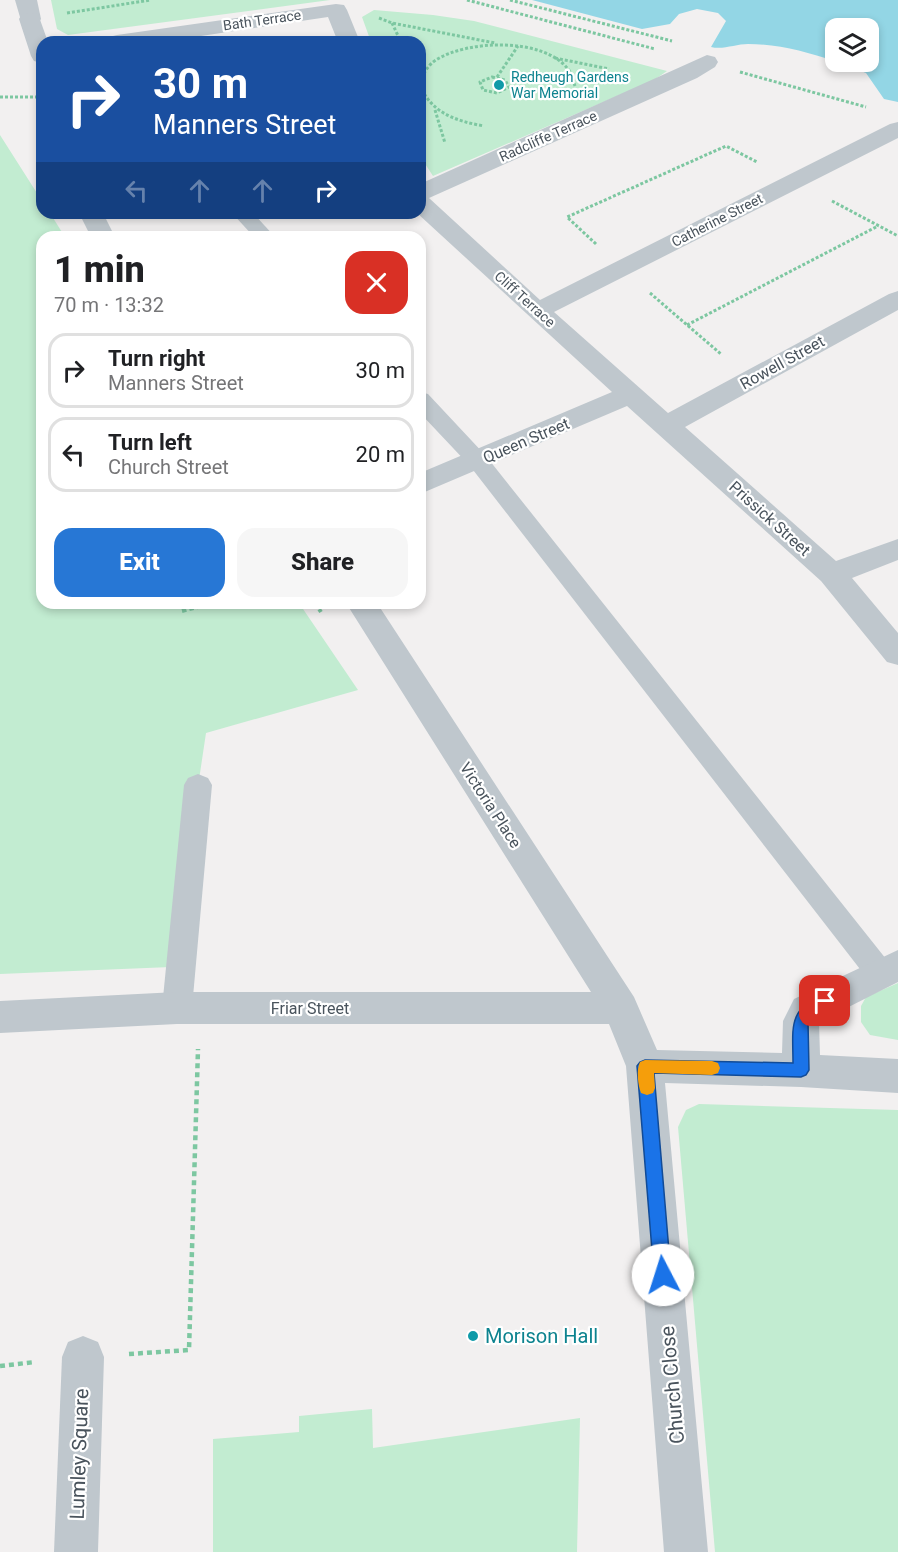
<!DOCTYPE html>
<html lang="en">
<head>
<meta charset="utf-8">
<style>
  body { margin:0; font-family:Roboto,sans-serif; background:#f6f6f6; color:#202124; height:100vh; display:flex; flex-direction:column; font-size:22px; white-space:nowrap }
  * { box-sizing:border-box; margin:0 }
  p { font-size:20px; color:#757577 }
  .icon { flex:none; width:33px; height:33px; fill:none; stroke:currentColor; stroke-width:2; stroke-linecap:round; stroke-linejoin:round }
  .map { position:relative; flex:1; overflow:hidden }
  .sheet { position:absolute; left:36px; top:231px; width:390px; height:378px; display:flex; flex-direction:column; background:#fff; border-radius:18px; box-shadow:0 3px 9px #0003 }
  .sheet>* { flex:none }
  .hud { position:absolute; left:36px; top:36px; width:390px; height:183px; border-radius:18px; box-shadow:0 3px 9px #0003; background:#1a4fa0; color:#fff; overflow:hidden }
  .controls { position:absolute; left:825px; top:18px; display:grid; gap:12px }
  .controls a { display:grid; place-items:center; width:54px; height:54px; border-radius:12px; background:#fff; box-shadow:0 3px 9px #0003; font-size:30px }
  .pin { position:absolute; display:grid; place-items:center; width:51px; height:51px; color:#fff; margin:-26px; border-radius:12px; box-shadow:0 3px 9px #0006 }
  .me { position:absolute; width:66px; margin:-33px; rotate:355deg; stroke-linejoin:round; filter:drop-shadow(0 0 4px #0008) }
  .turn { display:flex; align-items:center; gap:21px; height:126px; padding:0 18px; font-size:27px }
  .turn .icon { width:78px; height:78px; stroke-width:2.5 }
  .turn b { display:block; font-size:42px; line-height:51px }
  .lanes { display:flex; align-items:center; height:57px; padding:0 18px; background:#0003; justify-content:center; gap:30px; direction:ltr }
  .lanes .off { opacity:.35 }
  .round { display:grid; place-items:center; flex:none; width:63px; height:63px; border-radius:18px; background:#f6f6f6 }
  .headline { display:flex; align-items:center; justify-content:space-between; height:102px; padding:0 18px }
  h1 { font-size:36px; font-weight:800; line-height:45px }
  .primary-button { display:flex; gap:12px; margin-top:auto; padding:12px 18px }
  .primary-button a { flex:1; height:69px; border-radius:18px; background:#2777d5; color:#fff; font-size:24px; font-weight:800; line-height:69px; text-align:center }
  .primary-button a+a { background:#f6f6f6; color:#202124 }
  ul { padding:0; list-style:none }
  li { display:flex; align-items:center; gap:18px; height:75px; margin:0 12px 9px; padding:0 6px; border:3px solid #e0e0e0; border-radius:18px }
  li div { flex:1 }
  li b { display:block; font-size:22px }
  li em { font-style:normal }
  .map>svg:first-child { display:block }
</style>
</head>
<body>
<div class="map">
<svg width="898" height="1552" viewBox="0 0 898 1552">
  <rect width="100%" height="100%" fill="#f2f0f0"/>
  <g fill="#c2ecd1">
    <path d="M51 0H330L68 35 57 29Z"/>
    <path d="M374 10 433 15 474 21 667 71 654 80 433 176 420 156V42H371L362 17Z"/>
    <path d="M0 135 42 201V213H50L65 237H42V603H299L358 690 206 733 171 967 0 974Z"/>
    <path d="M898 983V1040L870 1035 861 1022V1006L866 997Z"/>
    <path d="M699 1104 898 1110V1552H715L678 1127 686 1110Z"/>
    <path d="M372 1409 373 1448 580 1418 577 1552H213V1439L299 1432V1416Z"/>
  </g>
  <path fill="#93d6e5" d="M532 0H898V102L884 99 866 73 838 62H868V28H836L835 61C806 52 779 44 748 44 736 44 723 50 711 47L726 21 718 13 697 9 679 14 670 24 642 29Z"/>
  <g fill="none" stroke-linecap="round" stroke-linejoin="round">
    <g stroke="#7dc7a1" stroke-width="3" stroke-dasharray="3 2" stroke-linecap="butt">
      <path d="M467 0 655 49"/>
      <path d="M510 0 672 41"/>
      <path d="M67 13 151 0"/>
      <path d="M379 18 392 23 495 43"/>
      <path d="M392 23 401 42"/>
      <path d="M555 58 609 69"/>
      <path d="M740 72 866 107"/>
      <path d="M492 77 505 80 509 87 497 93 483 90 480 82Z"/>
      <path d="M497 77 518 46"/>
      <path d="M420 83C423 74 427 66 436 60 467 40 543 37 568 69 572 73 573 81 575 86"/>
      <path d="M420 85C431 113 456 121 484 126"/>
      <path d="M0 97H42"/>
      <path d="M435 110 445 143"/>
      <path d="M832 201 898 236"/>
      <path d="M596 244 567 217 726 146 757 162"/>
      <path d="M650 293 722 355"/>
      <path d="M687 325 878 226"/>
    </g>
    <g stroke="#7dc7a1" stroke-width="4" stroke-dasharray="4.5 3" stroke-linecap="butt">
      <path d="M315 603 321 612"/>
      <path d="M182 611 214 603"/>
    </g>
    <g stroke="#7dc7a1" stroke-width="4.5" stroke-dasharray="5 4" stroke-linecap="butt">
      <path d="M129 1354 189 1350 198 1049"/>
      <path d="M0 1366 35 1362"/>
    </g>
    <g fill="#bfc7cd" fill-rule="evenodd">
      <path d="M232 213H253L275 237H254Z"/>
      <path d="M420 392 428 394 486 456 890 964 895 973 890 982 880 985 870 982 470 466 420 413Z"/>
      <path d="M198 774 208 778 212 785 192 1008 188 1017 177 1021 166 1017 162 1008 184 785 188 778Z"/>
    </g>
    <path fill="#bfc7cd" fill-rule="evenodd" d="M15 0H37L41 19 38 24 30 25 22 24Z"/>
    <g fill="#bfc7cd" fill-rule="evenodd">
      <path d="M336 4 344 5 347 10 360 42H338L328 17 161 42H106L109 37 117 35Z"/>
      <path d="M30 13 38 14 48 42H42V63L34 61 31 56 19 19 22 14Z"/>
      <path d="M707 55 715 57 718 62 715 67 697 78 429 198 540 300 890 124 898 122V138L554 312 668 413 889 294 898 291V310L685 427 836 561 898 539V560L852 578 898 633V665L887 662 821 581 627 406 420 494V473L612 392 417 213H420V184Z"/>
      <path d="M79 213H103L115 237H91Z"/>
      <path d="M346 603H377L634 997 657 1050 782 1053 783 1021 794 999 898 950V982L819 1022 820 1055 898 1059V1093L801 1087 665 1083 708 1552H664L626 1066 609 1024H177L0 1033V1001L177 992H591Z"/>
      <path d="M83 1336 98 1342 104 1357 98 1552H54L62 1357 68 1342Z"/>
    </g>
  </g>
  <path fill="#1a73e8" stroke="#114b97" stroke-width="1.5" d="M825 995 831 997 833 1001C828 1011 815 1012 808 1022L809 1070 806 1075 801 1077 654 1073 671 1275 669 1280 663 1283 657 1280 654 1275 637 1066 640 1062 645 1060 793 1063C793 1028 787 1008 825 995Z"/>
  <path fill="#f59e0b" d="M645 1060 712 1061 718 1063 720 1068 718 1073 712 1075 654 1073 655 1088 653 1093 647 1095 641 1093C638 1085 636 1070 640 1062Z"/>
  <g fill="#0f9aa8" stroke="#fff" stroke-width="2">
    <circle cx="499" cy="85" r="6"/>
    <circle cx="473" cy="1336" r="6"/>
  </g>
  <g text-anchor="middle" stroke-width="4.5" stroke-linejoin="round" paint-order="stroke">
    <g font-size="14" fill="#49535c" stroke="#fff">
      <text transform="translate(262 20) rotate(-8)" y="5">Bath Terrace</text>
      <text transform="translate(548 136) rotate(-24)" y="5">Radcliffe Terrace</text>
      <text transform="translate(717 220) rotate(-27)" y="5">Catherine Street</text>
      <text transform="translate(525 299) rotate(42)" y="5">Cliff Terrace</text>
    </g>
    <g font-size="14" fill="#0d838f" stroke="#fff" text-anchor="start">
      <text x="511" y="82">Redheugh Gardens<tspan x="511" dy="16">War Memorial</tspan></text>
    </g>
    <g font-size="16" fill="#49535c" stroke="#fff">
      <text transform="translate(782 362) rotate(-29)" y="6">Rowell Street</text>
      <text transform="translate(526 440) rotate(-23)" y="6">Queen Street</text>
      <text transform="translate(770 518) rotate(42)" y="6">Prissick Street</text>
      <text transform="translate(491 805) rotate(57)" y="6">Victoria Place</text>
      <text x="310" y="1014">Friar Street</text>
    </g>
    <g font-size="20" fill="#0d838f" stroke="#fff" text-anchor="start">
      <text x="485" y="1343">Morison Hall</text>
    </g>
    <g font-size="20" fill="#49535c" stroke="#fff">
      <text transform="translate(672 1385) rotate(-95)" y="7">Church Close</text>
      <text transform="translate(79 1454) rotate(-88)" y="7">Lumley Square</text>
    </g>
  </g>
</svg>
<div class="controls">
<a><svg class="icon" aria-label="layers" viewBox="0 0 24 24"><path d="M12 4l9 5-9 5-9-5zM3 14l9 5 9-5"/></svg></a>
</div>
<div class="pin" style="left:825px;top:1001px;background:#d93025"><svg class="icon" aria-label="arrive" viewBox="0 0 24 24"><path d="M6 21V4h12l-3 4 3 4H6"/></svg></div>
<svg class="me" style="left:663px;top:1275px" viewBox="-20 -20 40 40"><circle r="19" fill="#fff"/><path d="M0-13L10 11 0 6-10 11z" fill="#1a73e8"/></svg>
<div class="hud">
<div class="turn"><svg class="icon" aria-label="right" viewBox="0 0 24 24"><path d="M7 20v-9h11M14 6l5 5-5 5"/></svg><div><b>30 m</b>Manners Street</div></div>
<div class="lanes"><svg class="icon off" aria-label="left" viewBox="0 0 24 24"><path d="M17 20v-9H6M10 6l-5 5 5 5"/></svg><svg class="icon off" aria-label="ahead" viewBox="0 0 24 24"><path d="M12 20V5M6 11l6-6 6 6"/></svg><svg class="icon off" aria-label="ahead" viewBox="0 0 24 24"><path d="M12 20V5M6 11l6-6 6 6"/></svg><svg class="icon" aria-label="right" viewBox="0 0 24 24"><path d="M7 20v-9h11M14 6l5 5-5 5"/></svg></div>
</div>
<section class="sheet">
<div class="headline"><div><h1>1 min</h1><p>70 m · 13:32</p></div><a class="round" style="background:#d93025;color:#fff"><svg class="icon" aria-label="close" viewBox="0 0 24 24"><path d="M6 6l12 12M18 6L6 18"/></svg></a></div>
<ul>
<li><svg class="icon" aria-label="right" viewBox="0 0 24 24"><path d="M7 20v-9h11M14 6l5 5-5 5"/></svg><div><b>Turn right</b><p>Manners Street</p></div><em>30 m</em></li>
<li><svg class="icon" aria-label="left" viewBox="0 0 24 24"><path d="M17 20v-9H6M10 6l-5 5 5 5"/></svg><div><b>Turn left</b><p>Church Street</p></div><em>20 m</em></li>
</ul>
<div class="primary-button"><a>Exit</a><a>Share</a></div>
</section>
</div>
</body>
</html>
